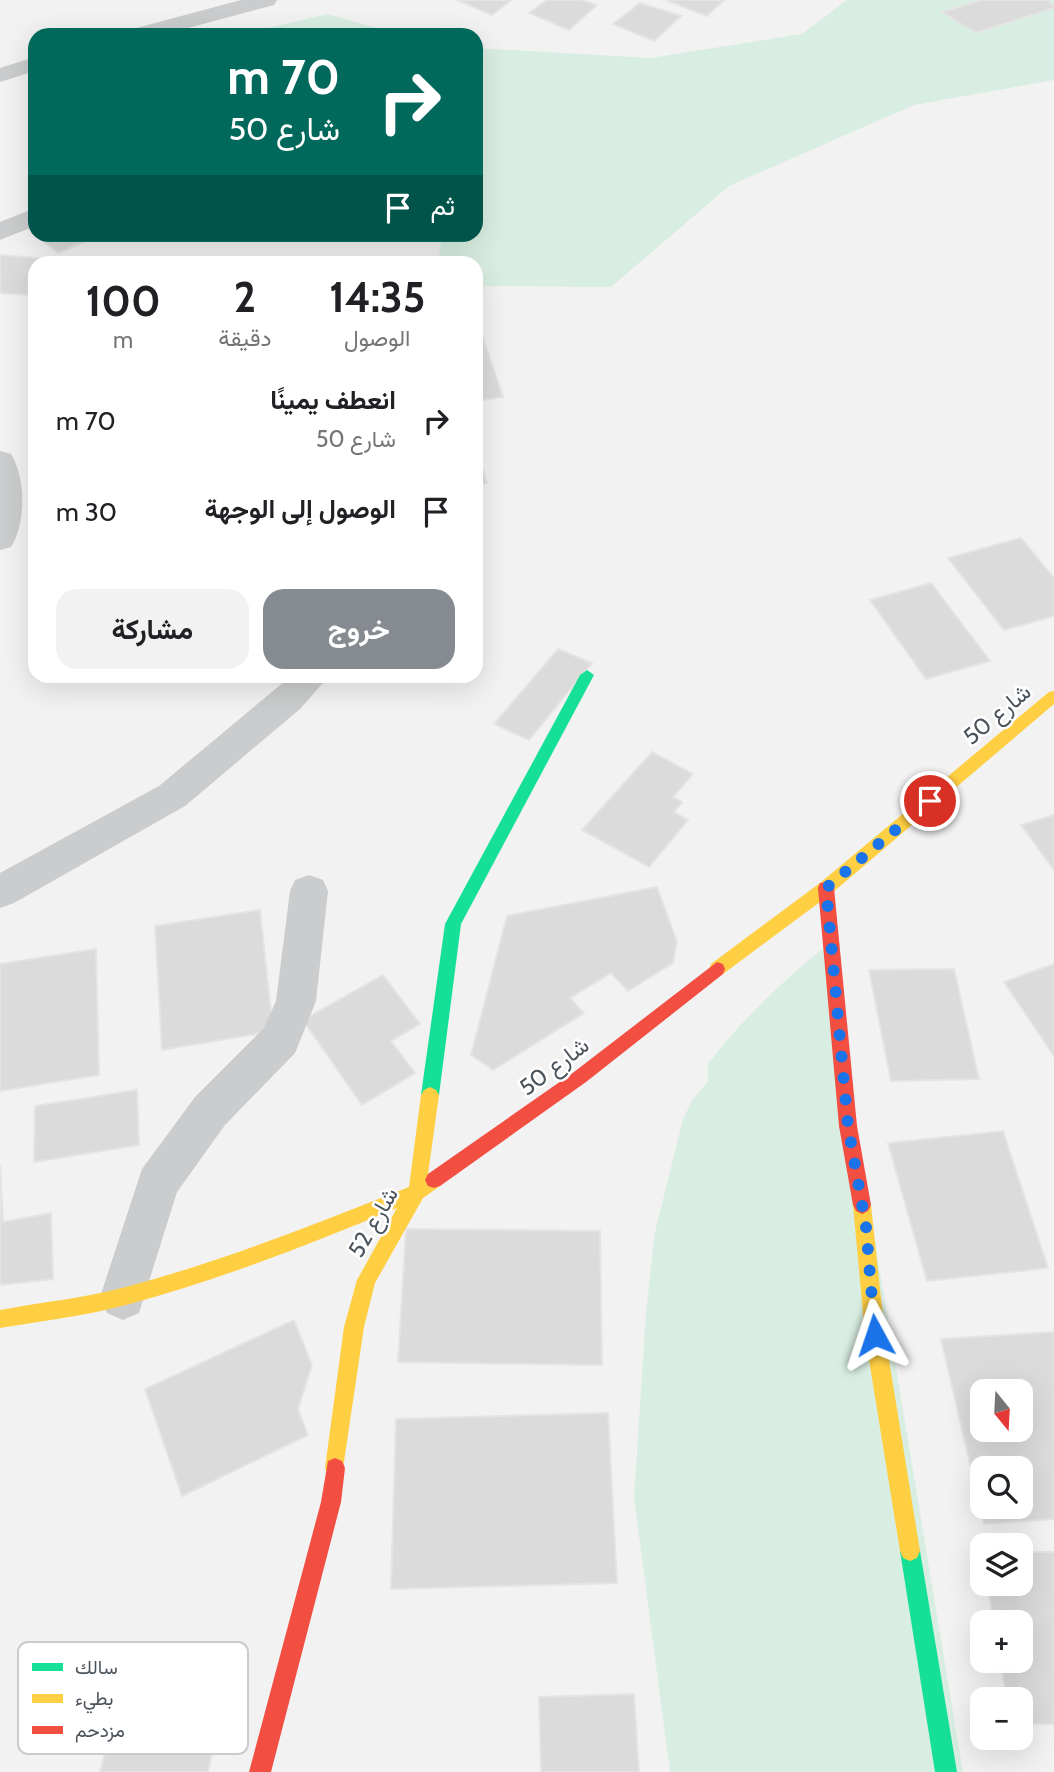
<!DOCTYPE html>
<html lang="ar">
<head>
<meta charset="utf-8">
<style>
  body { margin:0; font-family:Cabin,Vazirmatn,sans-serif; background:#f2f2f2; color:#202124; direction:rtl; height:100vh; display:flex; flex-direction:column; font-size:26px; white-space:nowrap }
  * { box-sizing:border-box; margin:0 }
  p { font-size:23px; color:#757577 }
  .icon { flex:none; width:38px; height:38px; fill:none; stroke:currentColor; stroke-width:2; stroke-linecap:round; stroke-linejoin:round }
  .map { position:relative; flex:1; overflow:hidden; direction:ltr }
  .sheet { position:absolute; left:28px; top:256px; width:455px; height:427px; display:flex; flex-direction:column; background:#fff; border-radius:21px; box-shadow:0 7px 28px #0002; direction:rtl }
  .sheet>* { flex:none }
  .guide { position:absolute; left:28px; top:28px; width:455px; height:214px; border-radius:21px; box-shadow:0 7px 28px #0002; direction:rtl; background:#00695c; color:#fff; overflow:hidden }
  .needle { width:46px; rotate:162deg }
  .tools { position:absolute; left:970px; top:1379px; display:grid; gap:14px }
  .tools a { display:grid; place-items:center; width:63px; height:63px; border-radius:14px; background:#fff; box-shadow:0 7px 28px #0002; font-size:35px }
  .pin { position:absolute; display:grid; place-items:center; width:60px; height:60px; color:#fff; margin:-30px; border:4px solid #fff; border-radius:50%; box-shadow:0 2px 7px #0007 }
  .me { position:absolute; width:77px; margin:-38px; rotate:355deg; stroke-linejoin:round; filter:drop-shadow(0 0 5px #0008) }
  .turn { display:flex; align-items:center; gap:24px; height:147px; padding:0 28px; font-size:32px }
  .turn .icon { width:91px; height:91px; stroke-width:2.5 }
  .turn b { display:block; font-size:49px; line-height:60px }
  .then { display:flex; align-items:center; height:66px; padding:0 28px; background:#0003; gap:14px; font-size:26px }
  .eta { display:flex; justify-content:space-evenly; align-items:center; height:119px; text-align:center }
  .eta b { font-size:42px; font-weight:700; line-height:49px }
  .button { display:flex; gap:14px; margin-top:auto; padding:14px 28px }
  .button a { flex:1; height:80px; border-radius:21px; background:#858b90; color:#fff; font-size:28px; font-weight:700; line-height:80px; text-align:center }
  .button a+a { background:#f2f2f2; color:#202124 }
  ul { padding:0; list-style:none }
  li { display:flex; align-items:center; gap:21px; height:91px; padding:0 28px }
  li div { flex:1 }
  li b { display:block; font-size:26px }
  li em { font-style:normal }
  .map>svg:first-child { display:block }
</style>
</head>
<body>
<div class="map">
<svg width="1054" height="1772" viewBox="0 0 1054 1772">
  <rect width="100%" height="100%" fill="#f2f2f2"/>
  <g fill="#d9eee2">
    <path d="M847 0H1054V80L914 105 729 186 611 287 476 286V262H438L442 235 476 234V48L650 58 802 34Z"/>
    <path d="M327 14 401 35H239Z"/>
    <path d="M826 946 963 1772H670L634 1497 646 1313 655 1232 683 1119 693 1099 708 1082V1064C741 1020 784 980 826 946Z"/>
  </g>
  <g fill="#dbdbdc" stroke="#e4e4e5" stroke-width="2" fill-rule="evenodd">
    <path d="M457 0H511L492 15Z"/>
    <path d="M547 0H581L597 5 569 30 529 13Z"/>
    <path d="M666 0H724L707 16Z"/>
    <path d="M981 0H1046L1054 5V8L976 33 942 12Z"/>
    <path d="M640 3 681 16 654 41 613 24Z"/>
    <path d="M34 234H102L58 253Z"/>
    <path d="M0 255 49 259 47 262H35V283L28 295 0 293Z"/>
    <path d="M483 338 503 397 476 401V339Z"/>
    <path d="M476 450 487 483 476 485Z"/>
    <path d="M1021 538 1054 578V616L1004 630 948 558Z"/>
    <path d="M931 583 990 661 926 679 870 600Z"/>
    <path d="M558 649 592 663 529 740 494 724Z"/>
    <path d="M652 752 693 774 673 797 682 802 674 812 688 820 649 867 582 830Z"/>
    <path d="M1054 815V870L1021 825Z"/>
    <path d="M657 887 677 942 673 963 628 991 611 973 570 998 584 1013 493 1070 471 1055 507 916Z"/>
    <path d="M260 910 273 1031 162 1050 155 926Z"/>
    <path d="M96 949 99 1075 0 1091V964Z"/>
    <path d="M1054 964V1056L1004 982Z"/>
    <path d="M954 969 979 1079 891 1081 869 970Z"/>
    <path d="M383 975 420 1024 391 1041 415 1073 362 1105 303 1020Z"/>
    <path d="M137 1090 139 1145 34 1162 35 1106Z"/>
    <path d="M1003 1131 1048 1268 927 1281 888 1143Z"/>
    <path d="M0 1165 3 1222 51 1213 53 1279 0 1285Z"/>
    <path d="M406 1229 600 1231 602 1365 398 1362Z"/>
    <path d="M294 1320 312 1365 298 1409 308 1435 182 1496 145 1389Z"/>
    <path d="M1054 1332V1519L984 1524 941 1339ZM982 1391H1020V1430H982ZM982 1468H1020V1507H982Z"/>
    <path d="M608 1413 617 1583 391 1589 396 1419Z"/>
    <path d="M1020 1552H1054V1724H1020V1699H1007L1000 1661H1020V1622H994L987 1584H1020Z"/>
    <path d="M634 1694 639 1772H541L539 1697Z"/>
    <path d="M112 1724 215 1738 208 1772H100Z"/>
  </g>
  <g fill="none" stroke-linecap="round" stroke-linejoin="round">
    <g fill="#cacccd" fill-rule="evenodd">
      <path d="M241 0H277L274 5 162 35H126L129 30Z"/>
      <path d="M35 57V71L0 82V68Z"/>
      <path d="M35 208V226L0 240V222Z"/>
      <path d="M0 451 11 454C26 478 26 523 11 547L0 550Z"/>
      <path d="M291 676H329L300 709 185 806 14 903 0 908V873L159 786Z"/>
      <path d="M309 875 323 880 328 891 316 1001 295 1053 225 1125 177 1192 139 1313 123 1320 107 1313 100 1297 142 1169 195 1097 264 1028 276 1001 290 891 295 880Z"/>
    </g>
    <g fill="#16e098" fill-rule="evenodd">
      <path d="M587 670 594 675 461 924 439 1095 436 1100 430 1103 424 1100 421 1095 445 924 580 675Z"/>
      <path d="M910 1541 917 1544 920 1551 957 1772H935L900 1551 903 1544Z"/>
    </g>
    <g fill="#ffcf43" fill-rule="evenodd">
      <path d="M1054 691V704L832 893 723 974 717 976 711 974 709 969 711 964 820 883 1049 692Z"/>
      <path d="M430 1087 436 1090 439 1095 428 1174 434 1172 440 1174 443 1180 440 1186 423 1198 375 1283 364 1327 342 1475 335 1478 328 1475 325 1468 344 1327 357 1280 397 1208C308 1245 219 1280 126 1305 85 1316 42 1321 0 1328V1310C42 1302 86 1298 126 1287 223 1261 315 1224 409 1187L421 1095 424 1090Z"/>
      <path d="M862 1196 868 1199 871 1205 885 1335 920 1551 917 1558 910 1561 903 1558 900 1551 865 1335 853 1205 856 1199Z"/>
    </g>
    <g fill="#f24e42" fill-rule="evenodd">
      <path d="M826 882 832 883 834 888 857 1126 871 1205 868 1211 862 1214 856 1211 853 1205 839 1126 818 888 820 883Z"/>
      <path d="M717 962 723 964 725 969 723 974 586 1082 440 1186 434 1188 428 1186 425 1180 428 1174 574 1072Z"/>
      <path d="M335 1458 342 1461 345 1468 341 1502 271 1772H249L321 1502 328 1461Z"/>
    </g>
  </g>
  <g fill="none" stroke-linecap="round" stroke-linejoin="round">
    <path stroke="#1a73e8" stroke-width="12" stroke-dasharray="0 21.6" d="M875 1335 866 1227 848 1126 826 888 930 801"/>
  </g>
  <g text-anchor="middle" stroke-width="5" stroke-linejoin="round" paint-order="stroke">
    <g font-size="23" fill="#4b545c" stroke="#fff">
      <text transform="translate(997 714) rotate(-40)" y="8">شارع 50</text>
      <text transform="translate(554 1066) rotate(-37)" y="8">شارع 50</text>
      <text transform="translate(373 1222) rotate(-60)" y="8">شارع 52</text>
    </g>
  </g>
  <rect x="18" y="1642" width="230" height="112" rx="10" fill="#fff" stroke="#c9ccce" stroke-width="2"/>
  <rect x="32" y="1663" width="31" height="8" fill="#16e098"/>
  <rect x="32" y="1694" width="31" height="9" fill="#ffcf43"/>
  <rect x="32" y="1726" width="31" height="8" fill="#f24e42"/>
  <g font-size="19" fill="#4b545c">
    <text x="75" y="1674">سالك</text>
    <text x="75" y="1705">بطيء</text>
    <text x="75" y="1737">مزدحم</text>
  </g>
</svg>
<div class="tools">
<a><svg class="needle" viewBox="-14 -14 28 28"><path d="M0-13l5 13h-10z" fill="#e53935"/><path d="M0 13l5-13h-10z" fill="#757577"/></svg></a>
<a><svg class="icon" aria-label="search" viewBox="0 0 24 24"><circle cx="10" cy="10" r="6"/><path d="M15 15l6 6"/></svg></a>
<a><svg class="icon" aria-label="layers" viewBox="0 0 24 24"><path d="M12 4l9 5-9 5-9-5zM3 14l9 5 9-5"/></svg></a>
<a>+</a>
<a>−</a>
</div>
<div class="pin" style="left:930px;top:801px;background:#d93025"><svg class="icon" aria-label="arrive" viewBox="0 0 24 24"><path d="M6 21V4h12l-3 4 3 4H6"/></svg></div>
<svg class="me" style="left:875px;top:1335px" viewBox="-20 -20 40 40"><path d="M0-17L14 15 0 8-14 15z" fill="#1a73e8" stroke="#fff" stroke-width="4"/></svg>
<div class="guide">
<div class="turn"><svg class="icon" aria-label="right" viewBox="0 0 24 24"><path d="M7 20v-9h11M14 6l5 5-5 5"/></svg><div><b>70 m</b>شارع 50</div></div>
<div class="then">ثم<svg class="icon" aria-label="arrive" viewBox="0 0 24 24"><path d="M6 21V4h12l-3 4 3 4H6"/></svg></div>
</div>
<section class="sheet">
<div class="eta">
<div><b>14:35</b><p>الوصول</p></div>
<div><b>2</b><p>دقيقة</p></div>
<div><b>100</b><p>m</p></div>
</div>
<ul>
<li><svg class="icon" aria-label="right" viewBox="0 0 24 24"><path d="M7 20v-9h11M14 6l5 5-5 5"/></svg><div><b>انعطف يمينًا</b><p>شارع 50</p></div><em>70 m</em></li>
<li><svg class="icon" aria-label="arrive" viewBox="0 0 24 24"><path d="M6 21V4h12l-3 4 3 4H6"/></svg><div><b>الوصول إلى الوجهة</b></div><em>30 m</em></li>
</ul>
<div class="button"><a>خروج</a><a>مشاركة</a></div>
</section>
</div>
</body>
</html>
